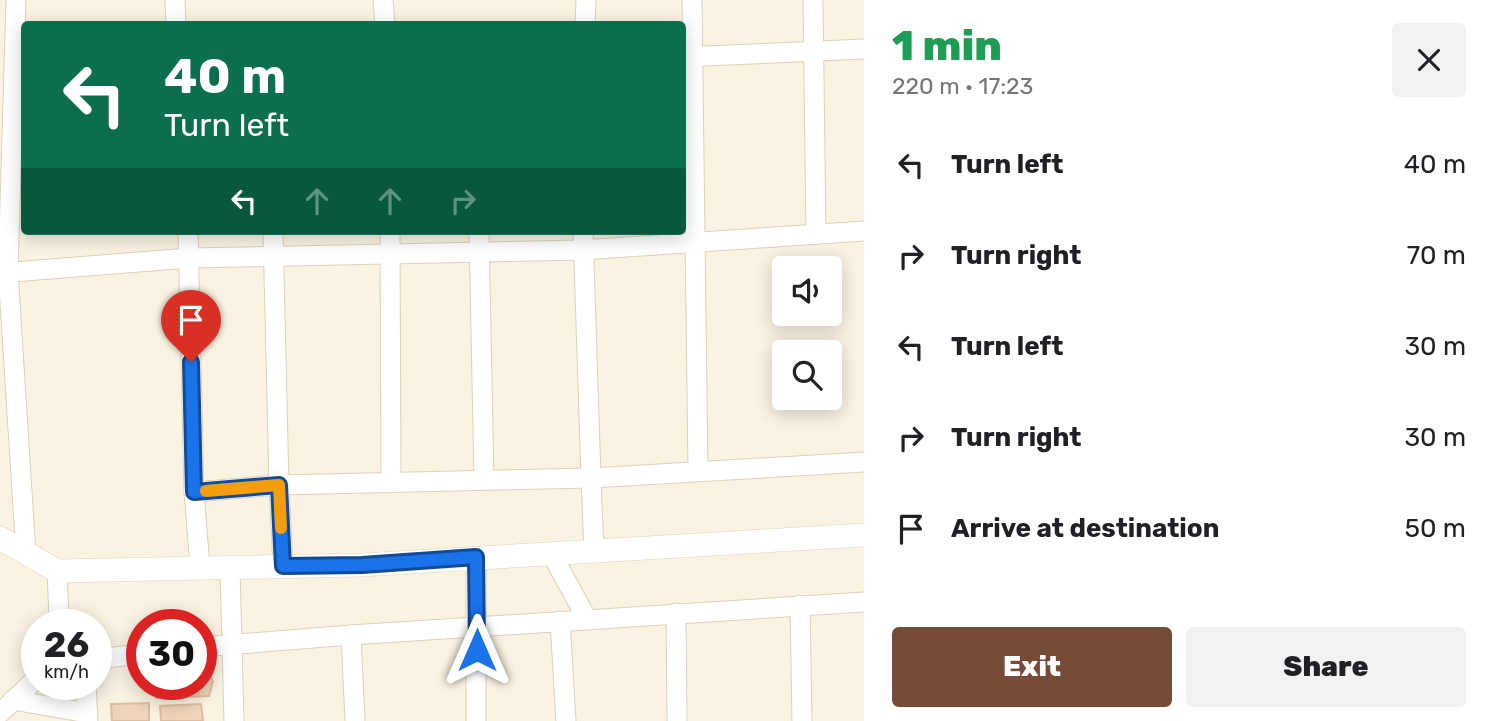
<!DOCTYPE html>
<html lang="en">
<head>
<meta charset="utf-8">
<style>
  body { margin:0; font-family:Rubik,sans-serif; background:#f2f2f2; color:#202124; height:100vh; display:flex; flex-direction:column; font-size:26px; white-space:nowrap }
  * { box-sizing:border-box; margin:0 }
  p { font-size:23px; color:#757577 }
  .icon { flex:none; width:38px; height:38px; fill:none; stroke:currentColor; stroke-width:2; stroke-linecap:round; stroke-linejoin:round }
  .map { position:relative; flex:1; overflow:hidden }
  .details { display:flex; flex-direction:column; background:#fff; width:630px }
  .details>* { flex:none }
  .hud { position:absolute; left:21px; top:21px; width:665px; height:214px; border-radius:7px; box-shadow:0 4px 18px #0003; background:#0b6e4f; color:#fff; overflow:hidden }
  .controls { position:absolute; left:772px; top:256px; display:grid; gap:14px }
  .controls a { display:grid; place-items:center; width:70px; height:70px; border-radius:7px; background:#fff; box-shadow:0 4px 18px #0003; font-size:35px }
  .speed { position:absolute; left:21px; top:609px; display:flex; gap:14px; font-size:35px; font-weight:700; text-align:center }
  .speed>* { display:grid; place-content:center; width:91px; height:91px; border-radius:50%; background:#fff; box-shadow:0 4px 18px #0003; line-height:1 }
  .speed small { font-size:18px; font-weight:400 }
  .speed .limit { border:10px solid #d22; background:#fff; color:#111 }
  .pin { position:absolute; display:grid; place-items:center; width:60px; height:60px; color:#fff; margin:-72px -30px; border-radius:50% 50% 50% 0; rotate:-45deg; box-shadow:0 0 7px #0007 }
  .pin .icon { rotate:45deg }
  .me { position:absolute; width:77px; margin:-38px; rotate:0deg; stroke-linejoin:round; filter:drop-shadow(0 0 5px #0008) }
  .turn { display:flex; align-items:center; gap:24px; height:147px; padding:0 28px; font-size:32px }
  .turn .icon { width:91px; height:91px; stroke-width:2.5 }
  .turn b { display:block; font-size:49px; line-height:60px }
  .lanes { display:flex; align-items:center; height:66px; padding:0 28px; background:#0003; justify-content:center; gap:35px; direction:ltr }
  .lanes .off { opacity:.35 }
  .round { display:grid; place-items:center; flex:none; width:74px; height:74px; border-radius:7px; background:#f2f2f2 }
  .headline { display:flex; align-items:center; justify-content:space-between; height:119px; padding:0 28px }
  h1 { font-size:42px; font-weight:800; line-height:52px; color:#1e9e55 }
  .cta { display:flex; gap:14px; margin-top:auto; padding:14px 28px }
  .cta a { flex:1; height:80px; border-radius:7px; background:#754a36; color:#fff; font-size:28px; font-weight:800; line-height:80px; text-align:center }
  .cta a+a { background:#f2f2f2; color:#202124 }
  ul { padding:0; list-style:none }
  li { display:flex; align-items:center; gap:21px; height:91px; padding:0 28px }
  li div { flex:1 }
  li b { display:block; font-size:26px }
  li em { font-style:normal }
  main { display:flex; flex:1; min-height:0 }
  .map>svg:first-child { display:block }
</style>
</head>
<body>
<main>
<div class="map">
<svg width="864" height="721" viewBox="0 0 864 721">
  <rect width="100%" height="100%" fill="#faf3e1"/>
  <g fill="#eed4ba" stroke="#dfbd9c" stroke-width="2">
    <path d="M206 667 213 681 209 696 156 698V684H201V668Z"/>
    <path d="M149 703V721H112L111 704Z"/>
    <path d="M201 704 203 721H161L160 706Z"/>
  </g>
  <g fill="none" stroke-linecap="round" stroke-linejoin="round">
    <g stroke="#ddd0bd" stroke-width="21">
      <g id="minor">
        <path d="M16 0 8 272 26 554"/>
        <path d="M175 0 176 24"/>
        <path d="M383 0 385 24"/>
        <path d="M692 0 698 471"/>
        <path d="M813 0 816 234"/>
        <path d="M585 24 586 0"/>
        <path d="M682 57 864 49"/>
        <path d="M188 231 194 492 200 567"/>
        <path d="M273 231 279 485 283 566"/>
        <path d="M390 231 391 483"/>
        <path d="M479 231 484 480"/>
        <path d="M0 273 189 258 582 250 864 231"/>
        <path d="M194 492 279 485 591 478 583 231"/>
        <path d="M594 551 591 478 864 462"/>
        <path d="M551 553 587 619"/>
        <path d="M230 568 234 721"/>
        <path d="M57 571 59 619 63 625"/>
        <path d="M800 605 802 721"/>
        <path d="M676 613 677 721"/>
        <path d="M560 621 566 721"/>
        <path d="M351 635 355 721"/>
        <path d="M201 647 351 635 864 602"/>
        <path d="M96 659 142 654"/>
        <path d="M86 684 88 721"/>
        <path d="M13 700 88 713"/>
        <path d="M0 713 37 678"/>
        <path d="M476 721V557"/>
      </g>
    </g>
    <g stroke="#ddd0bd" stroke-width="24">
      <path id="tertiary" d="M0 538 57 571 362 565 864 535"/>
    </g>
    <use href="#minor" stroke="#fff" stroke-width="19"/>
    <use href="#tertiary" stroke="#fff" stroke-width="23"/>
  </g>
  <g fill="none" stroke-linecap="round" stroke-linejoin="round">
    <g stroke="#114b97" stroke-width="18">
      <path id="route" d="M191 362 194 492 279 485 283 566 362 565 476 557 477 650"/>
    </g>
    <use href="#route" stroke="#1a73e8" stroke-width="12"/>
    <path stroke="#f59e0b" stroke-width="12" d="M206 491 279 485 281 528"/>
  </g>
</svg>
<div class="controls">
<a><svg class="icon" aria-label="sound" viewBox="0 0 24 24"><path d="M4 9h4l5-4v14l-5-4H4zM17 9q2 3 0 6"/></svg></a>
<a><svg class="icon" aria-label="search" viewBox="0 0 24 24"><circle cx="10" cy="10" r="6"/><path d="M15 15l6 6"/></svg></a>
</div>
<div class="speed"><div>26<small>km/h</small></div><div class="limit">30</div></div>
<div class="pin" style="left:191px;top:362px;background:#d93025"><svg class="icon" aria-label="arrive" viewBox="0 0 24 24"><path d="M6 21V4h12l-3 4 3 4H6"/></svg></div>
<svg class="me" style="left:477px;top:650px" viewBox="-20 -20 40 40"><path d="M0-17L14 15 0 8-14 15z" fill="#1a73e8" stroke="#fff" stroke-width="4"/></svg>
<div class="hud">
<div class="turn"><svg class="icon" aria-label="left" viewBox="0 0 24 24"><path d="M17 20v-9H6M10 6l-5 5 5 5"/></svg><div><b>40 m</b>Turn left</div></div>
<div class="lanes"><svg class="icon" aria-label="left" viewBox="0 0 24 24"><path d="M17 20v-9H6M10 6l-5 5 5 5"/></svg><svg class="icon off" aria-label="ahead" viewBox="0 0 24 24"><path d="M12 20V5M6 11l6-6 6 6"/></svg><svg class="icon off" aria-label="ahead" viewBox="0 0 24 24"><path d="M12 20V5M6 11l6-6 6 6"/></svg><svg class="icon off" aria-label="right" viewBox="0 0 24 24"><path d="M7 20v-9h11M14 6l5 5-5 5"/></svg></div>
</div>
</div>
<section class="details">
<div class="headline"><div><h1>1 min</h1><p>220 m · 17:23</p></div><a class="round"><svg class="icon" aria-label="close" viewBox="0 0 24 24"><path d="M6 6l12 12M18 6L6 18"/></svg></a></div>
<ul>
<li><svg class="icon" aria-label="left" viewBox="0 0 24 24"><path d="M17 20v-9H6M10 6l-5 5 5 5"/></svg><div><b>Turn left</b></div><em>40 m</em></li>
<li><svg class="icon" aria-label="right" viewBox="0 0 24 24"><path d="M7 20v-9h11M14 6l5 5-5 5"/></svg><div><b>Turn right</b></div><em>70 m</em></li>
<li><svg class="icon" aria-label="left" viewBox="0 0 24 24"><path d="M17 20v-9H6M10 6l-5 5 5 5"/></svg><div><b>Turn left</b></div><em>30 m</em></li>
<li><svg class="icon" aria-label="right" viewBox="0 0 24 24"><path d="M7 20v-9h11M14 6l5 5-5 5"/></svg><div><b>Turn right</b></div><em>30 m</em></li>
<li><svg class="icon" aria-label="arrive" viewBox="0 0 24 24"><path d="M6 21V4h12l-3 4 3 4H6"/></svg><div><b>Arrive at destination</b></div><em>50 m</em></li>
</ul>
<div class="cta"><a>Exit</a><a>Share</a></div>
</section>
</main>
</body>
</html>
